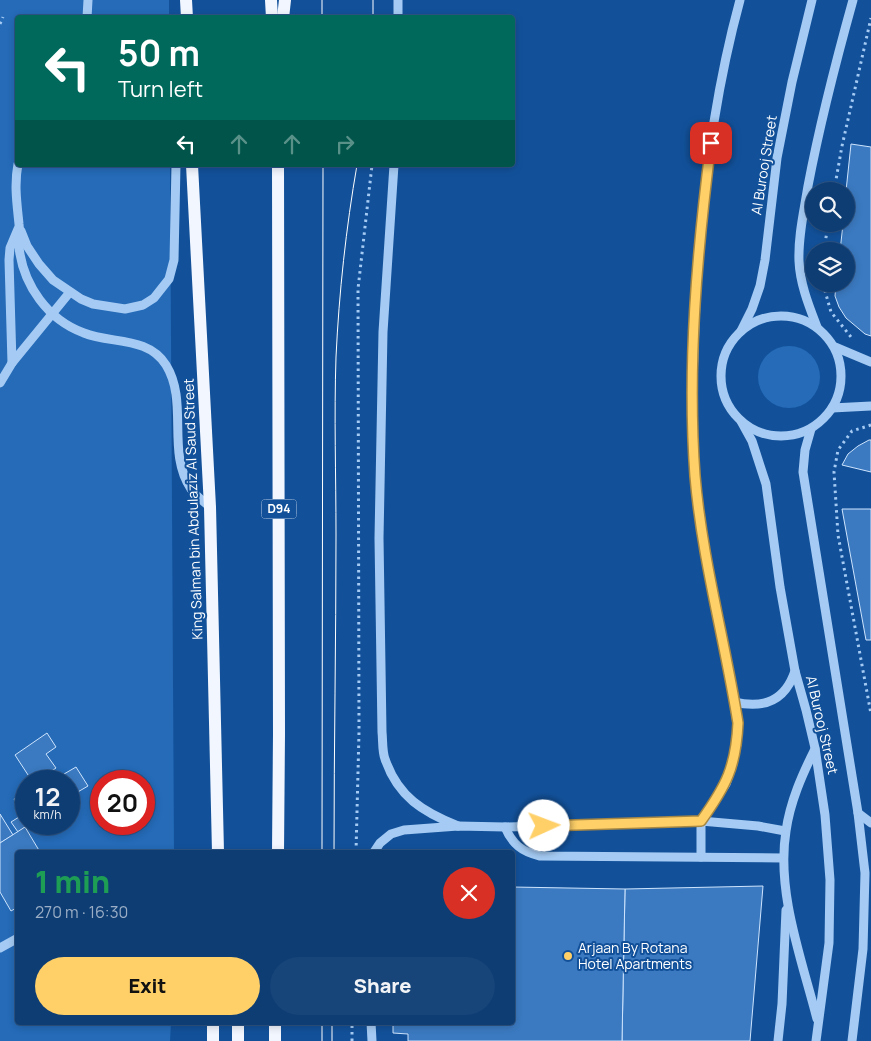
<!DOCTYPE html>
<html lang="en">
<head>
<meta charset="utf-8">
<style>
  body { margin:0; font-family:Manrope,sans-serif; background:#174479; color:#f1f3f6; height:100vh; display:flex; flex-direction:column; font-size:19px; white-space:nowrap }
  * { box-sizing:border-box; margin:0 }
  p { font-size:16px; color:#9baec5 }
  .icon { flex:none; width:28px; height:28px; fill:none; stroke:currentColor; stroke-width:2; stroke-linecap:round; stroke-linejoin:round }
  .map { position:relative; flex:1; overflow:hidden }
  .side { position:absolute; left:15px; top:850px; width:500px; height:175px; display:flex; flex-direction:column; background:#0e3d74; border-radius:5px; box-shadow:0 2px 8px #0003,0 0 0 1px #2e5686 }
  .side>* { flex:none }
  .top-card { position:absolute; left:15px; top:15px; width:500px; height:152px; border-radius:5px; box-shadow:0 2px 8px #0003,0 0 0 1px #2e5686; background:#00695c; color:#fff; overflow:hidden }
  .fabs { position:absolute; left:805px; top:182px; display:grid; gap:10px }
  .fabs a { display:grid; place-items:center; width:50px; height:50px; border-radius:50%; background:#0e3d74; box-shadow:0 2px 8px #0003,0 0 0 1px #2e5686; font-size:25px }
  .speed { position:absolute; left:15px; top:770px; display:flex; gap:10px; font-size:25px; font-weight:700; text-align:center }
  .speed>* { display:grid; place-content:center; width:65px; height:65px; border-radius:50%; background:#0e3d74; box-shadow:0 2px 8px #0003,0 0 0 1px #2e5686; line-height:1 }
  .speed small { font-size:12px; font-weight:400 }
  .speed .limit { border:8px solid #d22; background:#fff; color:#111 }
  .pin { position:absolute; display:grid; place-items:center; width:42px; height:42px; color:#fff; margin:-21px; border-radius:10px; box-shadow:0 2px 8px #0006 }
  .me { position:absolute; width:55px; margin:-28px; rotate:88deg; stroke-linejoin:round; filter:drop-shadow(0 0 4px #0008) }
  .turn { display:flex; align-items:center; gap:18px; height:105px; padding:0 20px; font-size:22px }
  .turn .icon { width:65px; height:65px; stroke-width:2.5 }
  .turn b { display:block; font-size:35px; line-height:42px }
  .lanes { display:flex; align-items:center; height:48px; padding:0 20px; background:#0003; justify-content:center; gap:25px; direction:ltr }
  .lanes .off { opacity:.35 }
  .round { display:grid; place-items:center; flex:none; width:52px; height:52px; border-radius:26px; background:#174479 }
  .overview { display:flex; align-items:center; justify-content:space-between; height:85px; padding:0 20px }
  h1 { font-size:30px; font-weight:800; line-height:38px; color:#1e9e55 }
  .cta { display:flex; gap:10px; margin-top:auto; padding:10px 20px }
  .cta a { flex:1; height:58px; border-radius:30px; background:#ffd068; color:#111; font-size:20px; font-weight:800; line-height:58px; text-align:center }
  .cta a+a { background:#174479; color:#f1f3f6 }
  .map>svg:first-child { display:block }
</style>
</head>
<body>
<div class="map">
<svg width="871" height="1041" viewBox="0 0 871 1041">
  <rect width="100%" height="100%" fill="#12519a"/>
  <g fill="#256bb8" fill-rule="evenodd">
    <path d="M0 0H169V17L18 18V165H170L174 852H18V1022L171 1023 170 1041H0ZM26 781H69V824H26ZM101 781H144V824H101Z"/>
    <circle cx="789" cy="377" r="31"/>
  </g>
  <g fill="#3b7ac1" stroke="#cee4fd">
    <path d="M851 144 871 147V336L865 334 846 318 839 307 835 296 836 284H846V251H840L843 224H846V191Z"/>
    <path d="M869 440H871V472L842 465 848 454 858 446Z"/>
    <path d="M842 509H871V640H866Z"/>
    <path d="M47 733 56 747 46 754 56 768 36 781H32L15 755Z"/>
    <path d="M76 767 88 786 76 793 64 774Z"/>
    <path d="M26 791V817L14 799Z"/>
    <path d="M0 814 13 835 0 843Z"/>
    <path d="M19 817 25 827 18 832 11 822Z"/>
    <path d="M25 827 40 852H18V907L11 911 0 892V843Z"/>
    <path d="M763 886 750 1041H622L625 889Z"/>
    <path d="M512 887 625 889 622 1041H408V1034L393 1033V1022H512Z"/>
  </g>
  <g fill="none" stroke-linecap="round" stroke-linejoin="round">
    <g stroke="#a5cbf4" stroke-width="3" stroke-dasharray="2.5 4" stroke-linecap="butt">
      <path d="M0 24 3 17"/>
      <path d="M834 191 842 146 871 18"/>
      <path d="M824 251 828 224"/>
      <path d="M823 284 831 312 851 337"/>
      <path d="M871 425 852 431 838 450 834 472 838 535 871 714"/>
      <path d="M356 852 359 732 358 289 372 165"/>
      <path d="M352 1041V1022"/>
    </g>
    <g stroke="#a5cbf4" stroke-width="9">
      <path d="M398 0V18"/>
      <path d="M87 18 88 0"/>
      <path d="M18 164C14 185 17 204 19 224 20 232 18 239 19 247 23 285 48 320 84 333 111 344 148 336 166 365 189 402 166 452 191 489 196 496 204 502 210 507"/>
      <path d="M394 165 383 332 379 538 382 732C383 741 382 751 385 759 398 797 423 812 458 826"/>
      <path d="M21 231 27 246 39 264 53 280 81 299 93 304 125 309 143 305 154 298 169 279 174 260 176 165"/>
      <circle cx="781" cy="376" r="60"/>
      <path d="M817 327C809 306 800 284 799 261 798 236 804 211 808 186 820 123 836 61 853 0"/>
      <path d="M741 331 752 309 760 286 765 260 777 158 792 82 812 0"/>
      <path d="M835 347 871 362"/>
      <path d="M12 363 9 260 10 248 18 229"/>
      <path d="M0 383 12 363 70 292"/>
      <path d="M832 408 871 406"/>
      <path d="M741 421 752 441 766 484 780 587 795 671 806 710 815 748 825 815 830 880 829 943 816 1041"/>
      <path d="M811 429 805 450 803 472 858 813 865 873 863 949 852 1041"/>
      <path d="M734 702C764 709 785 701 795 671"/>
      <path d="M815 749C802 775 790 802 786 831 776 892 802 960 817 1019"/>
      <path d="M858 813 871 823"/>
      <path d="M505 827C512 844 522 852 540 856L783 858"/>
      <path d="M374 852 380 843 391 834 404 830 458 826 505 827 701 821 758 826 785 831"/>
      <path d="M701 857V821L726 784 733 764 737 744V723C725 641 703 560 695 477 691 426 693 376 695 325 699 216 711 106 740 0"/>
      <path d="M0 948 18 938"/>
      <path d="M371 1022 372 1041"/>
      <path d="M778 1041 782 1004 786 910"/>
    </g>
    <g stroke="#f2f7ff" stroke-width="12">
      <path d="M186 0 187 18"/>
      <path d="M271 0 272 18"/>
      <path d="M283 18 285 0"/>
      <path d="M192 165 210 507 218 852"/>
      <path d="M278 852 279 734 278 165"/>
      <path d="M238 1022V1041"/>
      <path d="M213 1041V1022"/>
      <path d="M275 1041V1022"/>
    </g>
    <g stroke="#fff" stroke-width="1">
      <path d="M322 0V18"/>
      <path d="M373 18V0"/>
      <path d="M322 852 323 165"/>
      <path d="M334 852C334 747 336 641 336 535 336 475 334 416 336 357 339 293 346 228 357 165"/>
      <path d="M322 1041V1022"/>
      <path d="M332 1041V1022"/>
    </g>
  </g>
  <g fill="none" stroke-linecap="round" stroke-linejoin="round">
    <g stroke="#a68744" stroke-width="12">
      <path id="route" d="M544 826 701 821C726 786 736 767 738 723 725 641 702 559 695 476 687 365 697 252 711 143"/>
    </g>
    <use href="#route" stroke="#ffd068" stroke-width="9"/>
  </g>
  <circle fill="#ffd068" stroke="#12519a" stroke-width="2" cx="568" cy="956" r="5"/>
  <g text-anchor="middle" stroke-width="4" stroke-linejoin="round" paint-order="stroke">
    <rect fill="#12519a" stroke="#b8cbe1" stroke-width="1" x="261.5" y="499.5" width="35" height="19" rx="4"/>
    <g font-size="12" font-weight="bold" fill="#fff">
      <text x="279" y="513">D94</text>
    </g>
    <g font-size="14" fill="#fff" stroke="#12519a">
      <text transform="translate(764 165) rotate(-81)" y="5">Al Burooj Street</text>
      <text transform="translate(193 509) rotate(-92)" y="5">King Salman bin Abdulaziz Al Saud Street</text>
      <text transform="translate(822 725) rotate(77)" y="5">Al Burooj Street</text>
    </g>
    <g font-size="14" fill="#fff" stroke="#12519a" text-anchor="start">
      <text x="578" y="953">Arjaan By Rotana<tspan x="578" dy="16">Hotel Apartments</tspan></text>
    </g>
  </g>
</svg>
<div class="fabs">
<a><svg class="icon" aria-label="search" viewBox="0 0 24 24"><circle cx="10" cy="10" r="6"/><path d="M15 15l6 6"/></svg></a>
<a><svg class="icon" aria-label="layers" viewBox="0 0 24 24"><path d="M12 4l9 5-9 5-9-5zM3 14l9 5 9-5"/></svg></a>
</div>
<div class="speed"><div>12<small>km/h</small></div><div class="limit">20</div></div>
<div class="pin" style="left:711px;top:143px;background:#d93025"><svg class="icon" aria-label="arrive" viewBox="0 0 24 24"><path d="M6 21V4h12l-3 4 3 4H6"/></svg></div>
<svg class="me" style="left:544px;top:826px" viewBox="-20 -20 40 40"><circle r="19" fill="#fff"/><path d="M0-13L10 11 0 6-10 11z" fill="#ffd068"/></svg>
<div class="top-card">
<div class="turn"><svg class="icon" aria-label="left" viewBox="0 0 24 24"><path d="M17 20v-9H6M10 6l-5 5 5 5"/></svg><div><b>50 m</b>Turn left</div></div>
<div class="lanes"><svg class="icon" aria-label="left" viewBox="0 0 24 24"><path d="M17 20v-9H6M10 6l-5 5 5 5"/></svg><svg class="icon off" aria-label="ahead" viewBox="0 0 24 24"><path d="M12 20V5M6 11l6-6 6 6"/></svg><svg class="icon off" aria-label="ahead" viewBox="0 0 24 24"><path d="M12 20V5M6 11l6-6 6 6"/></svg><svg class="icon off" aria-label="right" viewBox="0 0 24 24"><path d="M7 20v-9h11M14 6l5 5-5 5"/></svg></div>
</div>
<section class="side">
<div class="overview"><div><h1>1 min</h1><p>270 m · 16:30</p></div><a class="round" style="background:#d93025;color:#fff"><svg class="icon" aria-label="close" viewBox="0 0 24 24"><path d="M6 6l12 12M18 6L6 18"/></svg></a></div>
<div class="cta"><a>Exit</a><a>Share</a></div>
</section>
</div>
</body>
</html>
